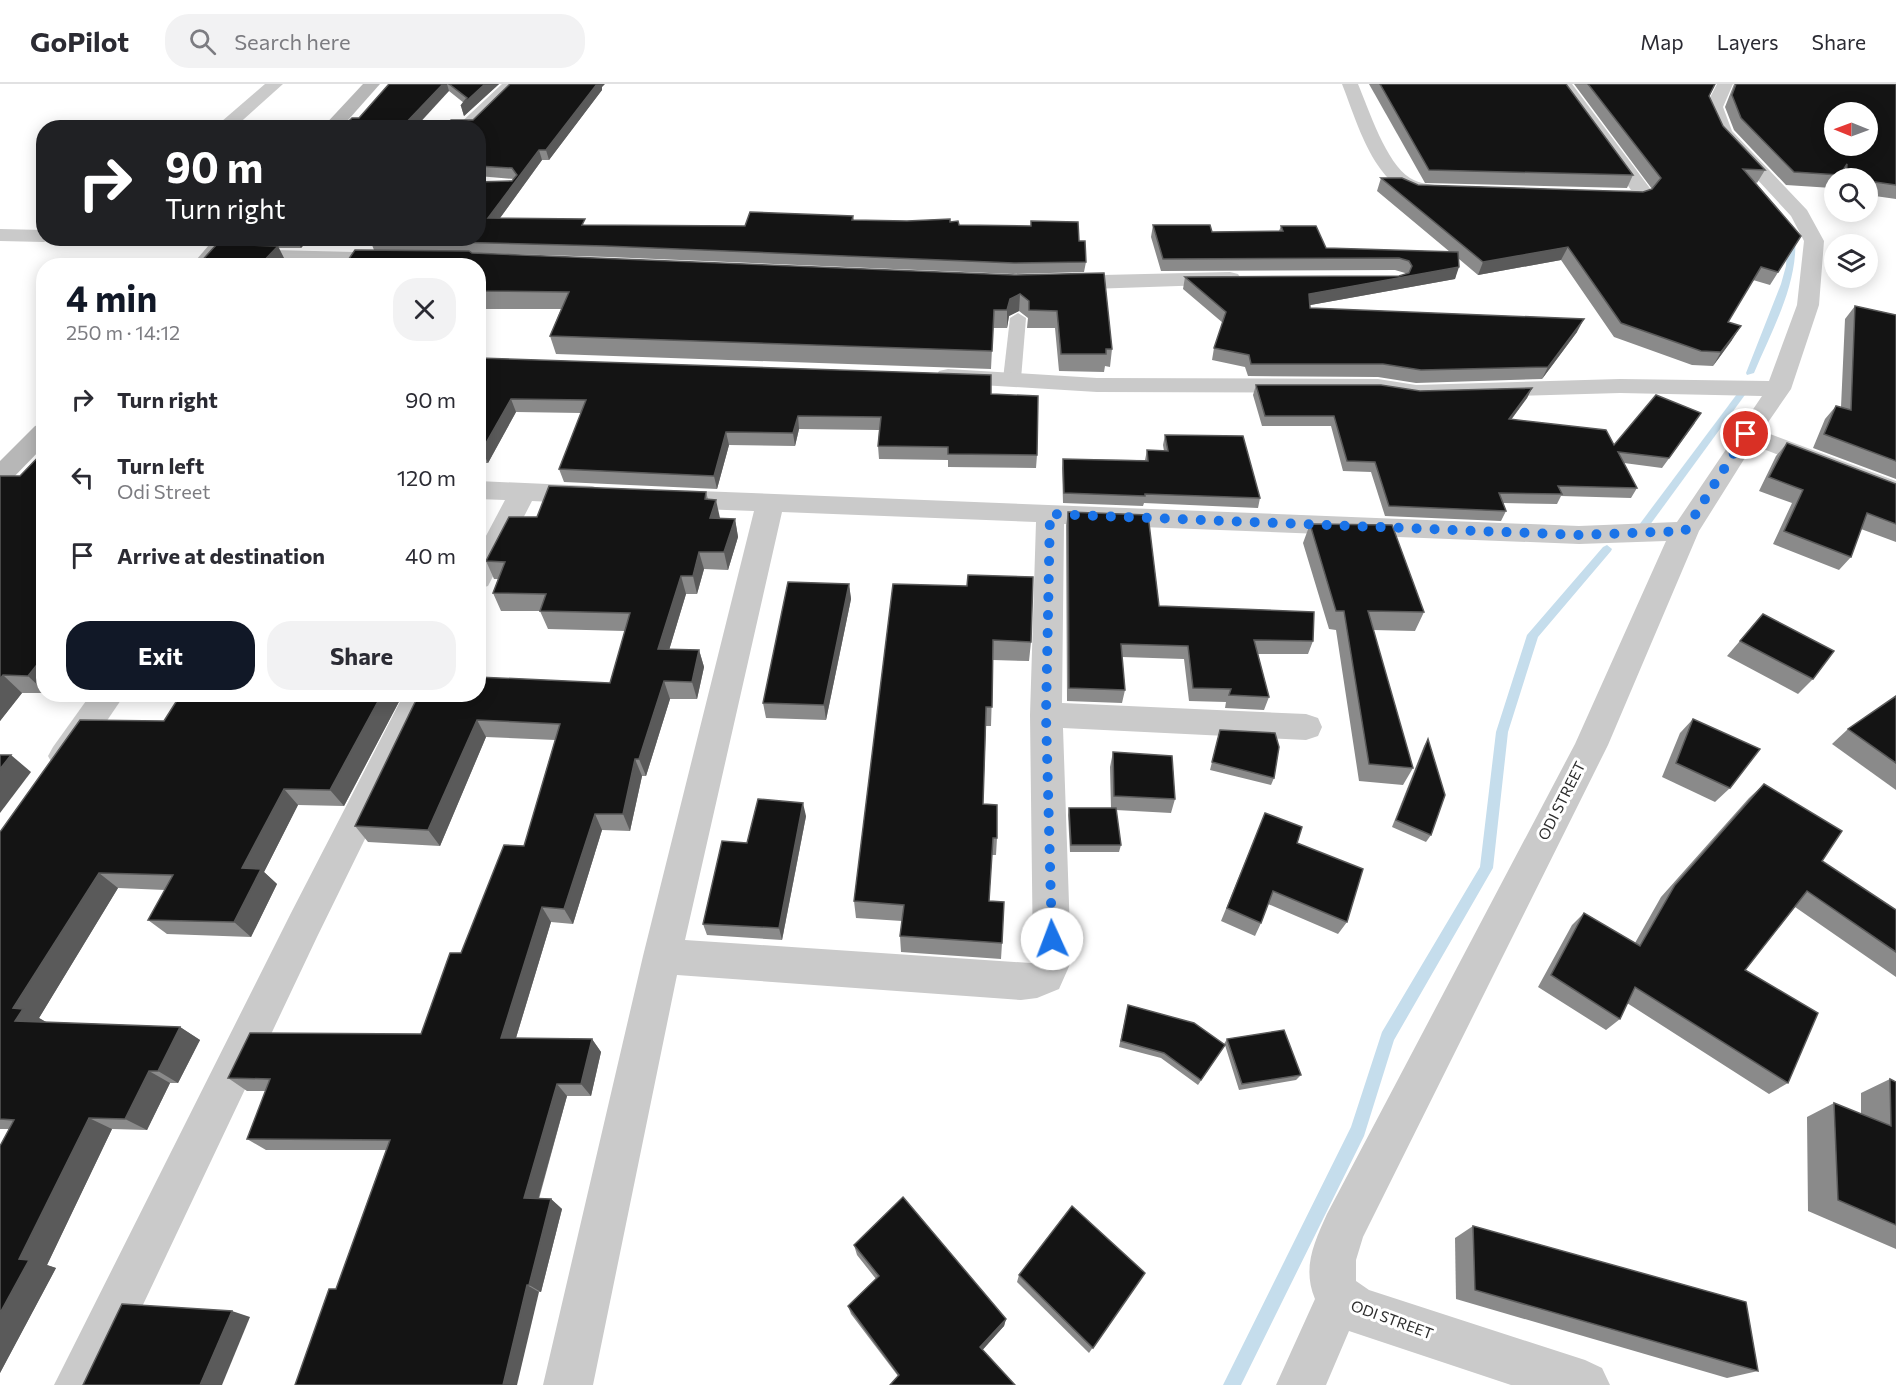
<!DOCTYPE html>
<html lang="en">
<head>
<meta charset="utf-8">
<style>
  body { margin:0; font-family:Commissioner,sans-serif; background:#f2f2f3; color:#2b2b33; height:100vh; display:flex; flex-direction:column; font-size:22px; white-space:nowrap }
  * { box-sizing:border-box; margin:0 }
  p { font-size:20px; color:#7c7c81 }
  .icon { flex:none; width:33px; height:33px; fill:none; stroke:currentColor; stroke-width:2; stroke-linecap:round; stroke-linejoin:round }
  .map { position:relative; flex:1; overflow:hidden }
  .side { position:absolute; left:36px; top:174px; width:450px; height:444px; display:flex; flex-direction:column; background:#fff; border-radius:24px; box-shadow:0 3px 15px #0003 }
  .side>* { flex:none }
  .guide { position:absolute; left:36px; top:36px; width:450px; height:126px; border-radius:24px; box-shadow:0 3px 15px #0003; background:#202124; color:#fff; overflow:hidden }
  .needle { width:39px; rotate:271deg }
  .fabs { position:absolute; left:1824px; top:18px; display:grid; gap:12px }
  .fabs a { display:grid; place-items:center; width:54px; height:54px; border-radius:50%; background:#fff; box-shadow:0 3px 15px #0003; font-size:30px }
  .pin { position:absolute; display:grid; place-items:center; width:51px; height:51px; color:#fff; margin:-26px; border:3px solid #fff; border-radius:50%; box-shadow:0 2px 6px #0007 }
  .me { position:absolute; width:66px; margin:-33px; rotate:358deg; stroke-linejoin:round; filter:drop-shadow(0 0 4px #0008) }
  .turn { display:flex; align-items:center; gap:21px; height:126px; padding:0 30px; font-size:27px }
  .turn .icon { width:78px; height:78px; stroke-width:2.5 }
  .turn b { display:block; font-size:42px; line-height:51px }
  .round { display:grid; place-items:center; flex:none; width:63px; height:63px; border-radius:24px; background:#f2f2f3 }
  .summary { display:flex; align-items:center; justify-content:space-between; height:102px; padding:0 30px }
  h1 { font-size:36px; font-weight:700; line-height:45px; color:#111827 }
  .action { display:flex; gap:12px; margin-top:auto; padding:12px 30px }
  .action a { flex:1; height:69px; border-radius:24px; background:#111827; color:#fff; font-size:24px; font-weight:700; line-height:69px; text-align:center }
  .action a+a { background:#f2f2f3; color:#2b2b33 }
  ul { padding:0; list-style:none }
  li { display:flex; align-items:center; gap:18px; height:78px; padding:0 30px }
  li div { flex:1 }
  li b { display:block; font-size:22px }
  li em { font-style:normal }
  header { display:flex; align-items:center; gap:36px; box-sizing:border-box; height:84px; padding:0 30px; background:#fff; border-bottom:2px solid #e1e1e2 }
  header strong { font-size:28px }
  nav { display:flex; gap:33px; margin-inline-start:auto; font-size:21px }
  .search { width:420px; height:54px; background:#f2f2f3; display:flex; align-items:center; gap:15px; box-sizing:border-box; padding:0 21px; border-radius:24px; color:#7c7c81; font-size:22px }
  .map>svg:first-child { display:block }
</style>
</head>
<body>
<header>
<strong>GoPilot</strong>
<div class="search"><svg class="icon" aria-label="search" viewBox="0 0 24 24"><circle cx="10" cy="10" r="6"/><path d="M15 15l6 6"/></svg>Search here</div>
<nav><a>Map</a><a>Layers</a><a>Share</a></nav>
</header>
<div class="map">
<svg width="1896" height="1301" viewBox="0 0 1896 1301">
  <rect width="100%" height="100%" fill="#fff"/>
  <g fill="none" stroke-linecap="round" stroke-linejoin="round">
    <g fill="#c5ddec" fill-rule="evenodd">
      <path d="M1788 149 1795 151C1799 199 1772 246 1754 289L1747 291 1746 289 1781 200 1786 182Z"/>
      <path d="M1746 301 1750 304 1644 449H1636V445L1743 302Z"/>
      <path d="M1607 461 1612 465 1611 467 1538 553 1508 648 1493 784 1394 956 1364 1052 1241 1301H1223L1351 1043 1382 948 1480 783 1496 648 1527 551 1603 463Z"/>
    </g>
    <path fill="#cacaca" fill-rule="evenodd" d="M1018 229 1026 234 1021 295 1018 299H1006L1003 295 1010 234Z"/>
    <g fill="#cacaca" fill-rule="evenodd">
      <path d="M265 0H283L234 44H214Z"/>
      <path d="M502 0H520L475 44H455Z"/>
      <path d="M1342 0H1358C1369 26 1386 79 1410 94 1421 101 1434 100 1446 103L1449 107 1446 111C1380 127 1360 45 1342 0Z"/>
      <path d="M1555 0H1572L1652 107 1644 116 1637 118 1592 115 1589 111 1592 107 1631 106Z"/>
      <path d="M1717 0H1733L1723 23 1732 47 1807 126 1824 157 1819 221 1791 305 1762 347 1896 397V416L1753 361 1699 447 1608 661 1363 1153 1356 1176V1197L1369 1206 1585 1276 1602 1284 1610 1301H1511L1349 1247 1326 1301H1276L1315 1215C1302 1184 1314 1159 1327 1130L1575 660 1666 457 1579 460 1064 440 1062 619 1306 630 1318 634 1322 643 1318 652 1306 656 1063 644 1071 878 1059 905 1037 914 1021 916 677 891 593 1301H543L643 872 754 427 673 424 663 421 659 415 663 409 673 406 1579 442 1677 438 1762 312 1620 309 1416 315 1378 309 1097 308 948 299 939 297 936 292 939 287 948 285 1097 294 1378 295 1416 301 1620 295 1769 297 1797 221 1804 157 1791 132 1718 53 1705 23ZM782 428 1036 438 1030 631 1033 877 1031 879 685 856Z"/>
      <path d="M0 145 44 146V154H53L44 158 0 157Z"/>
      <path d="M145 154H233L234 157 231 161 224 163 155 160 148 158Z"/>
      <path d="M238 165 393 169 400 171 404 175 400 179 393 181 231 175 227 171 231 167Z"/>
      <path d="M1230 188 1238 190 1241 195 1238 200 1060 206 1052 204 1049 199 1052 194 1060 192Z"/>
      <path d="M478 397 592 402 602 405 606 411 602 417 592 420 532 417 488 502 478 505V467L505 416 478 415Z"/>
      <path d="M91 610H125L77 681 65 685 53 681 48 672 53 663Z"/>
      <path d="M404 610H436L317 853 105 1301H54L291 829Z"/>
    </g>
    <g fill="#b7b7b7" fill-rule="evenodd">
      <path d="M363 0H380L341 44H322Z"/>
      <path d="M215 154H237L213 182H191Z"/>
      <path d="M44 339V362L9 398 0 400V377L35 342Z"/>
    </g>
  </g>
  <g fill="#8a8a8a">
    <path d="M389 0H499L464 32 461 22 464 19 449 7 359 34Z"/>
    <path d="M1369 0H1566L1633 91 1627 104 1425 99Z"/>
    <path d="M1574 0H1715L1709 12 1723 42 1765 86 1757 99 1755 98 1801 152 1770 201 1753 196 1728 238 1732 256 1713 282 1692 281 1614 253 1561 176 1478 191 1459 175 1455 195 1310 221V224L1577 248 1542 295 1416 299 1378 293 1248 292 1245 283 1212 276 1214 264 1223 239 1183 205 1185 193 1399 192 1406 190 1405 189 1395 186 1161 187 1151 153 1153 141 1212 148 1279 147 1281 142 1326 164 1450 168 1377 107 1381 94 1418 101 1643 108 1652 105Z"/>
    <path d="M1734 0H1896V115L1868 111V94H1839V92L1838 94H1834V100L1832 104 1786 101 1734 46 1725 23Z"/>
    <path d="M602 3V6L549 76H542L500 134 586 141 745 142 853 132 854 136 950 138 959 141 1079 157 1086 178 1084 188 1013 190 608 173 472 169 1014 191 1112 265 1110 283 1105 282 1104 288 1059 287 1055 244H1027L1028 234 1019 227 1009 232 1007 244H993L991 285 556 270 550 252 561 225H482L478 231V182L374 166 370 156 512 97 514 95 478 92V44L473 36Z"/>
    <path d="M233 154H310L301 164H278L287 180 236 161Z"/>
    <path d="M1855 222 1896 231V395L1813 364 1825 335 1836 322 1841 323 1845 235Z"/>
    <path d="M478 274 991 310 1037 371 1036 384 948 383V376L879 375 878 362 879 346 799 345 795 362 729 361 717 405 564 398 559 385 581 329 516 328 488 379H478Z"/>
    <path d="M1256 301 1420 307 1532 304 1527 314 1511 336 1614 361 1695 339 1662 384 1624 379 1637 404 1631 414 1561 412 1557 420 1503 419 1506 427 1501 437 1385 432 1371 388 1343 387 1331 342H1262L1253 311Z"/>
    <path d="M1165 351 1260 414 1258 424 1144 419 1143 422 1063 419 1062 384 1063 375 1145 376 1147 366 1164 367 1163 361Z"/>
    <path d="M1787 359 1896 400V458L1861 445 1851 473 1839 486 1773 460 1792 419 1759 407 1776 372Z"/>
    <path d="M44 367V609H22L0 637V392H20Z"/>
    <path d="M706 408 708 415 720 435H735L738 453 728 486 704 485 697 510H686L669 566H699L704 583 697 615H670L646 692H642L630 747 602 746 573 840 551 838 516 954 592 955 601 968 591 1012H567L539 1115H551L562 1125 541 1208 336 1205 386 1066H266L247 1055 266 1007H247L228 994 421 950 461 869 524 762 555 656 486 653 440 762 368 758 355 742 419 610 610 599 625 547 548 545 540 527H501L493 509 498 495H494L486 477 537 433Z"/>
    <path d="M1068 428 1159 522 1313 557 1308 570H1258L1269 613 1264 626 1225 624 1226 618 1189 617 1184 575 1122 573 1125 606 1122 619 1067 617 1066 441Z"/>
    <path d="M1310 440 1424 528 1415 547 1373 546 1413 684 1403 701 1359 697 1336 546 1329 545 1303 459Z"/>
    <path d="M849 500 851 515 826 636 766 634 763 619Z"/>
    <path d="M967 502 1031 558 1029 577 993 576 991 642H986L983 720 997 754 996 771H992L989 817 1002 859 1001 875 901 868 900 852 902 837 856 834 854 817Z"/>
    <path d="M1763 530 1813 595 1798 610 1727 572Z"/>
    <path d="M403 610 344 722 298 721 264 788 277 800 251 853 167 850 148 836 165 806 118 804 39 934 46 938 180 943 200 956 178 999H170L147 1046 112 1045 47 1181 56 1184 0 1289V1062L9 1045H0V748L164 637Z"/>
    <path d="M1896 612V706L1832 660 1848 645Z"/>
    <path d="M1693 635 1730 704 1715 718 1662 693 1680 649Z"/>
    <path d="M1220 646 1274 694 1271 701 1210 686Z"/>
    <path d="M1428 655 1431 751 1426 758 1392 743 1424 662Z"/>
    <path d="M1113 668 1175 715 1171 729 1116 726 1121 761 1119 768H1070L1068 731 1069 724H1111L1110 683Z"/>
    <path d="M1764 700 1822 777 1896 826V893L1795 823 1745 886 1788 999 1769 1010 1627 919 1620 935 1606 946 1538 903 1572 841 1584 829 1635 859 1661 813 1749 714Z"/>
    <path d="M1265 729 1297 759 1347 838 1338 850 1268 820 1261 839 1255 852 1221 837Z"/>
    <path d="M806 732 782 856 707 851 703 840 747 759Z"/>
    <path d="M1128 921 1224 960 1227 955 1301 991 1296 996 1239 1006 1225 961 1198 1001 1161 974 1119 963Z"/>
    <path d="M1890 995 1896 998V1165L1808 1127 1807 1033 1834 1019 1861 1030V1009Z"/>
    <path d="M1473 1142 1758 1287 1727 1294 1456 1215 1455 1154Z"/>
    <path d="M854 1161 1006 1235 1004 1242 982 1266 898 1292 851 1230 848 1222 876 1195 857 1171Z"/>
    <path d="M1145 1189 1089 1269 1017 1198 1019 1191Z"/>
  </g>
  <g fill="#5a5a5a">
    <path d="M443 0H447L449 7 415 44H401Z"/>
    <path d="M485 0H499L464 32 461 22Z"/>
    <path d="M597 0H605L602 3V6L549 76 546 66Z"/>
    <path d="M539 66 542 76 492 145 488 134Z"/>
    <path d="M296 154H310L301 164Z"/>
    <path d="M278 162 287 180 285 182H259Z"/>
    <path d="M1568 163 1561 176 1478 191 1483 178Z"/>
    <path d="M1459 183 1455 195 1305 222 1309 210Z"/>
    <path d="M1020 210 1019 227 1009 232 1007 244V226L1010 215Z"/>
    <path d="M478 215 482 225 478 231Z"/>
    <path d="M1584 235 1577 248 1542 295 1548 283Z"/>
    <path d="M1741 242 1732 256 1713 282 1721 268Z"/>
    <path d="M1532 304 1527 314 1504 345 1509 335Z"/>
    <path d="M511 315 516 328 488 379 482 366Z"/>
    <path d="M798 332 799 345 795 362 793 349Z"/>
    <path d="M726 348 729 361 717 405 714 392Z"/>
    <path d="M716 416 720 434 714 452 710 434Z"/>
    <path d="M735 435 738 453 728 486 724 468Z"/>
    <path d="M699 468 704 485 697 510 693 492Z"/>
    <path d="M681 492 686 510 664 583 658 565Z"/>
    <path d="M849 500 851 515 826 636 824 621Z"/>
    <path d="M699 566 704 583 697 615 692 598Z"/>
    <path d="M44 572V607L28 592Z"/>
    <path d="M3 591 22 609 0 637V595Z"/>
    <path d="M664 597 670 615 646 692 639 675Z"/>
    <path d="M382 610H403L344 722 330 706Z"/>
    <path d="M477 636 486 653 440 762 428 746Z"/>
    <path d="M11 671 31 688 0 729V685Z"/>
    <path d="M635 675 642 692 630 747 623 730Z"/>
    <path d="M284 705 298 721 264 788 277 800 251 853 234 838 242 784Z"/>
    <path d="M803 719 806 732 782 856 779 844Z"/>
    <path d="M595 730 602 746 573 840 564 825Z"/>
    <path d="M99 789 118 804 39 934 46 938 15 937 13 924Z"/>
    <path d="M542 823 551 838 512 967 501 954Z"/>
    <path d="M180 943 200 956 178 999 158 987Z"/>
    <path d="M592 955 601 968 591 1012 581 1000Z"/>
    <path d="M149 987 170 999 147 1046 125 1035Z"/>
    <path d="M557 1000 567 1012 536 1123 524 1114Z"/>
    <path d="M89 1034 112 1045 47 1181 56 1184 0 1289V1229L19 1175Z"/>
    <path d="M551 1115 562 1125 541 1208 529 1201Z"/>
    <path d="M527 1201 539 1208 517 1301H503Z"/>
    <path d="M232 1227 250 1233 222 1301H200Z"/>
    <path d="M1006 1235 1004 1242 979 1270 980 1263Z"/>
  </g>
  <g fill="#141414" stroke="#5a5a5a" stroke-width="1.5" fill-rule="evenodd">
    <path d="M389 0H443L401 44H342L352 34H359Z"/>
    <path d="M449 0H485L461 22 467 14Z"/>
    <path d="M510 0H597L546 66H539L488 134 585 135 582 141 745 142 750 128 853 132 852 136 907 137 950 135V138L958 137 959 141 1031 142V137L1078 138 1079 157H1085L1086 178 1014 179 605 162 370 156V154H478V98L512 97 517 91 512 84 478 82V44H446L451 36H473Z"/>
    <path d="M1380 0H1566L1633 91 1429 86Z"/>
    <path d="M1588 0H1715L1709 12 1723 42 1765 86 1743 85 1801 152 1778 188 1761 183 1728 238 1741 242 1721 268 1701 267 1621 239 1568 163 1483 178 1381 94H1402L1418 101 1643 108 1652 105 1661 94Z"/>
    <path d="M1736 0H1896V101L1868 97V94H1846L1847 80 1840 91 1794 88 1741 34 1732 11ZM1834 28H1868V62H1834Z"/>
    <path d="M1153 141H1210L1212 148 1283 147 1281 142H1316L1326 164 1458 168 1459 183 1309 210 1310 224 1584 235 1548 283 1421 286 1383 280H1251L1249 271 1214 264 1226 228 1185 193 1399 192 1409 189 1412 182 1409 177 1399 174 1163 175Z"/>
    <path d="M217 160 278 162 259 182H197Z"/>
    <path d="M355 166 469 167 472 169 1014 191 1104 189 1112 265H1106V270H1061L1057 227 1029 226V217L1020 210 1010 215 1007 226H994L992 267 550 252 569 208 478 207V182H344Z"/>
    <path d="M1855 222 1896 231V377L1824 350 1836 322 1851 326Z"/>
    <path d="M478 274 991 291V310L1038 312 1037 371 948 370V363L878 362 881 333 798 332 793 349 726 348 714 392 559 385 586 316 511 315 482 366H478Z"/>
    <path d="M1256 301H1381L1420 307 1532 304 1509 335 1606 346 1614 361 1656 311 1701 329 1669 374 1618 368 1637 404 1558 402 1562 410 1499 409 1506 427 1389 422 1375 378 1347 377 1334 332H1265Z"/>
    <path d="M1165 351 1243 352 1260 414 1145 410V412L1064 409 1063 375 1148 377 1147 366 1168 367Z"/>
    <path d="M1787 359 1896 400V440L1867 429 1851 473 1784 447 1803 406 1769 393Z"/>
    <path d="M44 367V572L28 592 3 591 0 595V392H20Z"/>
    <path d="M549 402 706 408 705 415 716 416 710 434 735 435 724 468H699L693 492H681L658 565 699 566 692 598 664 597 639 675H635L623 730H595L564 825 542 823 501 954 592 955 581 1000H557L524 1114 551 1115 529 1201H527L503 1301H295L329 1205H336L390 1056 247 1055 270 995 228 994 250 949 421 950 450 869H461L504 761 524 762 560 640 477 636 428 746 355 742 419 610H478V593L610 599 630 529 540 527 546 510 493 509 505 478 486 477 509 433H537Z"/>
    <path d="M1068 428 1148 431 1159 522 1314 528 1313 557 1254 556 1269 613 1229 611 1231 605 1193 604 1188 562 1121 560 1125 606 1069 604Z"/>
    <path d="M1310 440 1392 441 1424 528 1368 527 1413 684 1369 680 1344 527H1336Z"/>
    <path d="M968 491 1033 493 1031 558 993 556 992 623H986L983 720 997 721V754H993L989 817 1004 818 1002 859 900 852 904 821 854 817 893 500 967 502Z"/>
    <path d="M788 498 849 500 824 621 763 619Z"/>
    <path d="M1763 530 1834 567 1813 595 1740 557Z"/>
    <path d="M181 610H382L330 706 284 705 242 784 261 785 234 838 148 836 173 791 99 789 13 924 23 925 15 937 180 943 158 987H149L125 1035 89 1034 19 1175 29 1176 0 1229V1062L14 1036 0 1035V748L80 636 164 637Z"/>
    <path d="M1896 612V679L1848 645Z"/>
    <path d="M1693 635 1760 665 1730 704 1676 679Z"/>
    <path d="M1220 646 1275 649 1279 663 1274 694 1212 678Z"/>
    <path d="M1428 655 1445 711 1431 751 1396 736Z"/>
    <path d="M1113 668 1172 672 1175 715 1114 712Z"/>
    <path d="M0 671H11L0 685Z"/>
    <path d="M1764 700 1842 747 1822 777 1896 826V868L1807 807 1745 886 1818 929 1788 999 1635 903 1620 935 1551 891 1584 829 1640 862 1675 801Z"/>
    <path d="M758 715 803 719 779 844 703 840 722 757 747 759Z"/>
    <path d="M1069 724H1116L1121 761H1071Z"/>
    <path d="M1265 729 1302 743 1297 759 1363 785 1347 838 1273 807 1261 839 1227 824Z"/>
    <path d="M1128 921 1194 939 1225 961 1201 996 1164 969 1121 957Z"/>
    <path d="M1284 946 1301 991 1242 1000 1227 955Z"/>
    <path d="M1890 995 1896 998V1141L1838 1116 1834 1019 1891 1042Z"/>
    <path d="M903 1113 1006 1235 980 1263 1015 1301H890L899 1291 848 1222 879 1192 854 1161Z"/>
    <path d="M1072 1122 1145 1189 1093 1264 1019 1191Z"/>
    <path d="M1473 1142 1746 1218 1758 1287 1475 1206Z"/>
    <path d="M122 1220 232 1227 200 1301H83Z"/>
  </g>
  <g fill="none" stroke-linecap="round" stroke-linejoin="round">
    <path stroke="#1a73e8" stroke-width="10" stroke-dasharray="0 18" d="M1052 855 1046 631 1050 430 1579 451 1685 447 1746 350"/>
  </g>
  <g text-anchor="middle" stroke-width="6" stroke-linejoin="round" paint-order="stroke">
    <g font-size="15" fill="#2d2d2d" stroke="#fff">
      <text transform="translate(1562 717) rotate(-63)" y="5">ODI STREET</text>
      <text transform="translate(1392 1236) rotate(20)" y="5">ODI STREET</text>
    </g>
  </g>
</svg>
<div class="fabs">
<a><svg class="needle" viewBox="-14 -14 28 28"><path d="M0-13l5 13h-10z" fill="#e53935"/><path d="M0 13l5-13h-10z" fill="#7c7c81"/></svg></a>
<a><svg class="icon" aria-label="search" viewBox="0 0 24 24"><circle cx="10" cy="10" r="6"/><path d="M15 15l6 6"/></svg></a>
<a><svg class="icon" aria-label="layers" viewBox="0 0 24 24"><path d="M12 4l9 5-9 5-9-5zM3 14l9 5 9-5"/></svg></a>
</div>
<div class="pin" style="left:1746px;top:350px;background:#d93025"><svg class="icon" aria-label="arrive" viewBox="0 0 24 24"><path d="M6 21V4h12l-3 4 3 4H6"/></svg></div>
<svg class="me" style="left:1052px;top:855px" viewBox="-20 -20 40 40"><circle r="19" fill="#fff"/><path d="M0-13L10 11 0 6-10 11z" fill="#1a73e8"/></svg>
<div class="guide">
<div class="turn"><svg class="icon" aria-label="right" viewBox="0 0 24 24"><path d="M7 20v-9h11M14 6l5 5-5 5"/></svg><div><b>90 m</b>Turn right</div></div>
</div>
<section class="side">
<div class="summary"><div><h1>4 min</h1><p>250 m · 14:12</p></div><a class="round"><svg class="icon" aria-label="close" viewBox="0 0 24 24"><path d="M6 6l12 12M18 6L6 18"/></svg></a></div>
<ul>
<li><svg class="icon" aria-label="right" viewBox="0 0 24 24"><path d="M7 20v-9h11M14 6l5 5-5 5"/></svg><div><b>Turn right</b></div><em>90 m</em></li>
<li><svg class="icon" aria-label="left" viewBox="0 0 24 24"><path d="M17 20v-9H6M10 6l-5 5 5 5"/></svg><div><b>Turn left</b><p>Odi Street</p></div><em>120 m</em></li>
<li><svg class="icon" aria-label="arrive" viewBox="0 0 24 24"><path d="M6 21V4h12l-3 4 3 4H6"/></svg><div><b>Arrive at destination</b></div><em>40 m</em></li>
</ul>
<div class="action"><a>Exit</a><a>Share</a></div>
</section>
</div>
</body>
</html>
